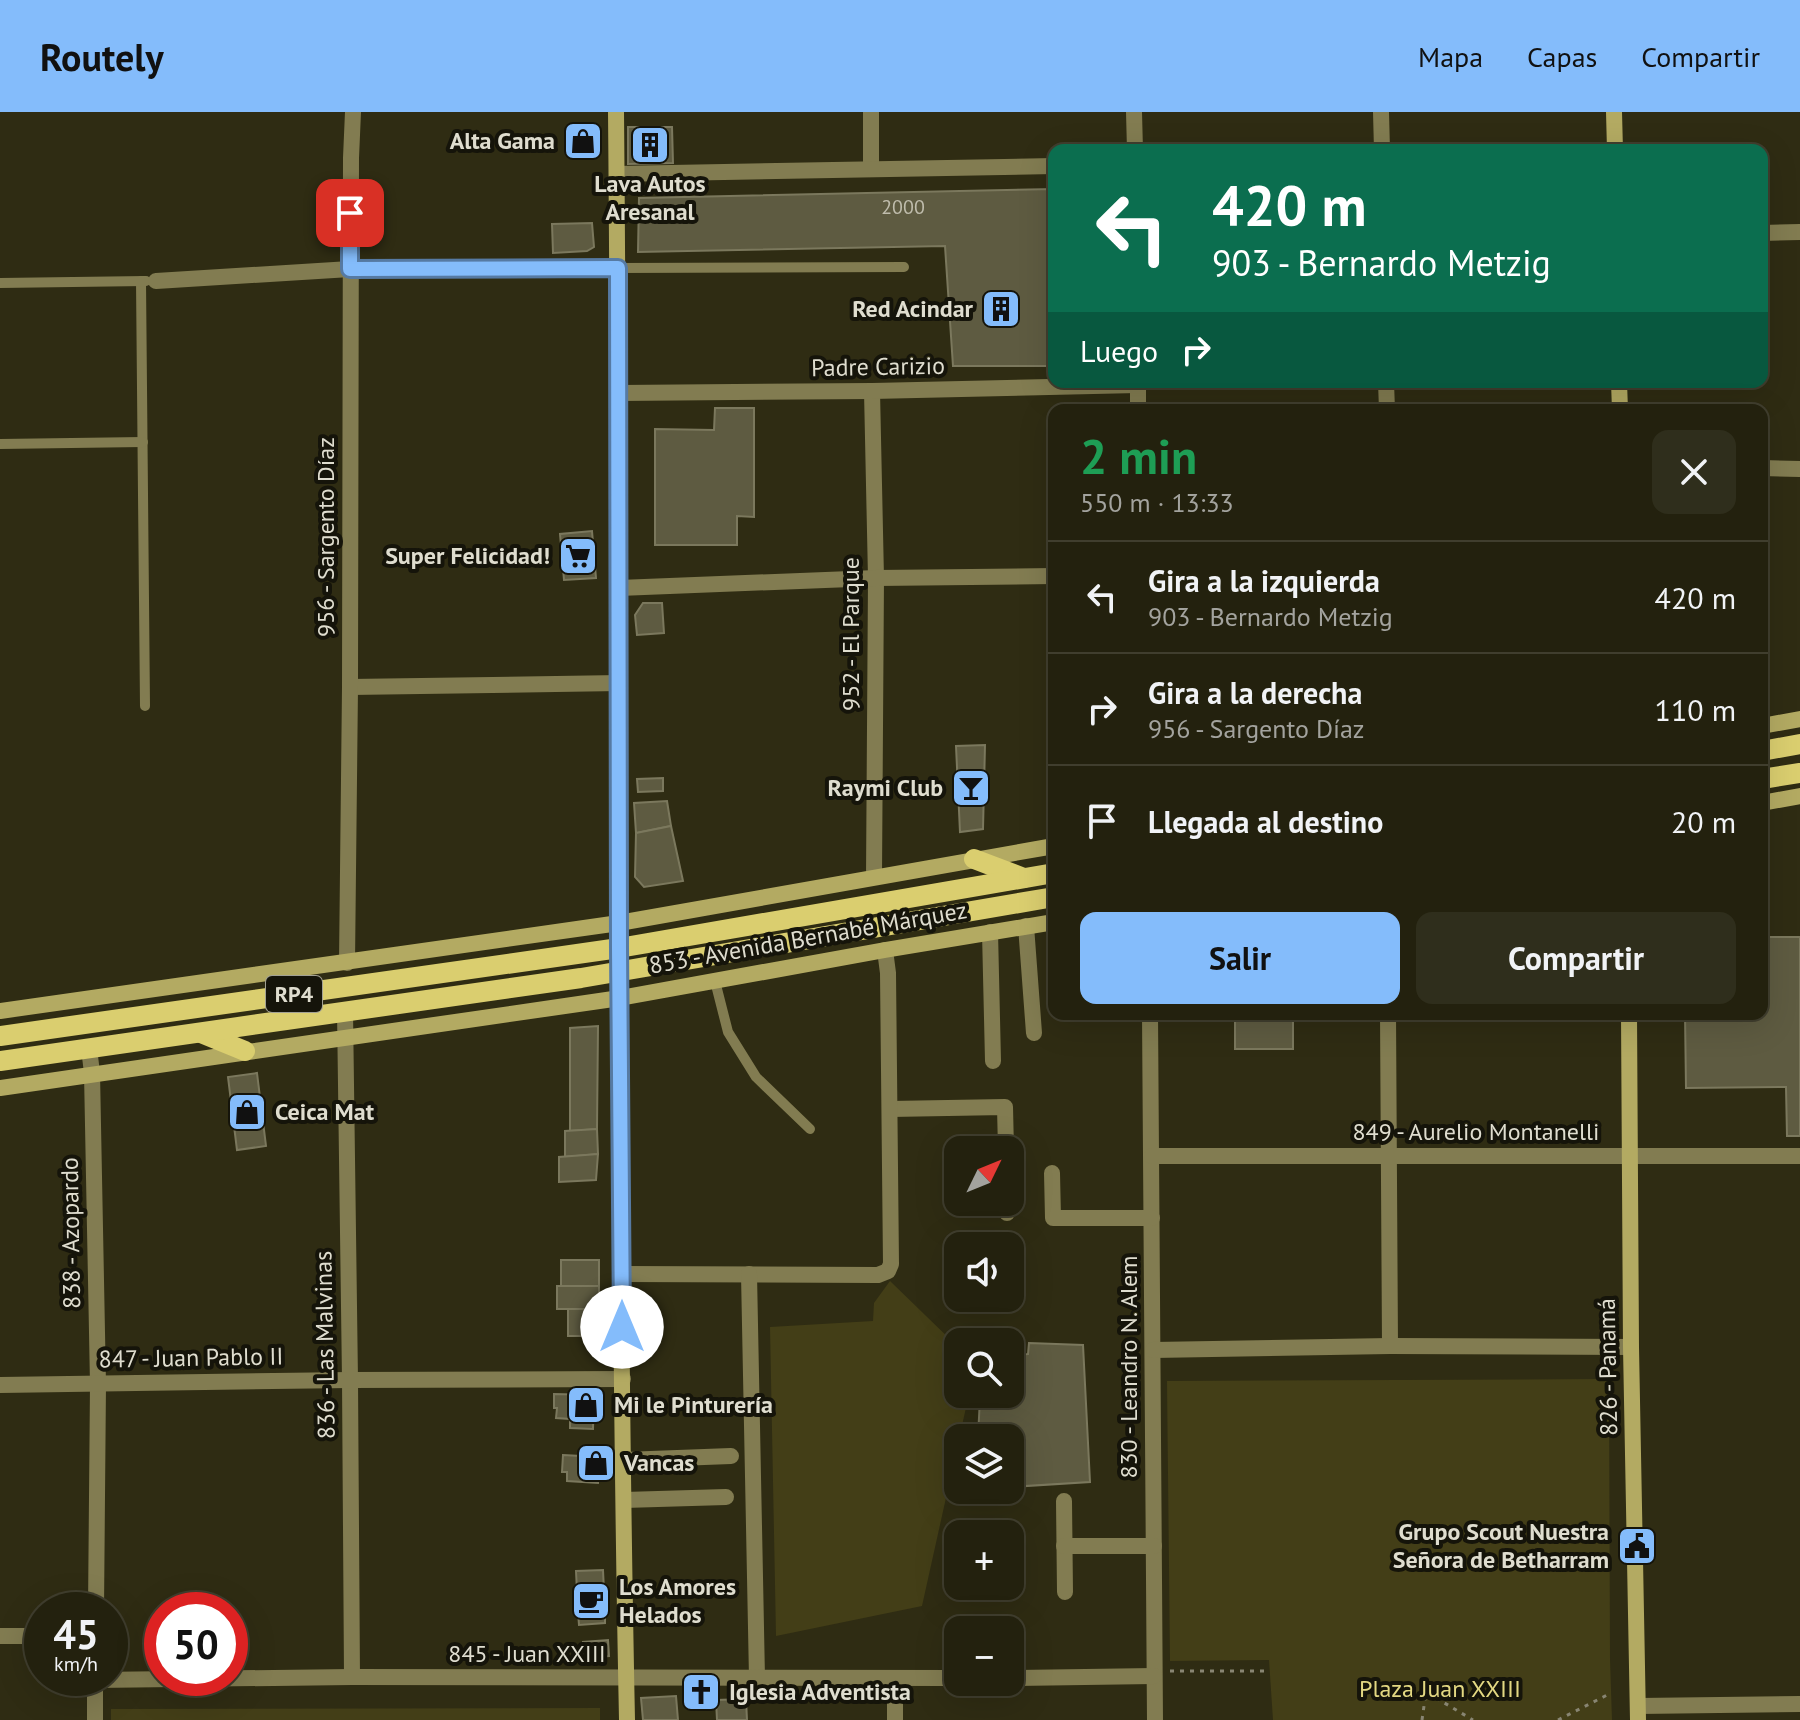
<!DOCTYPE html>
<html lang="es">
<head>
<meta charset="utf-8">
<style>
  body { margin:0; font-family:"PT Sans",sans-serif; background:#2f2e1c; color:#f1f3f6; height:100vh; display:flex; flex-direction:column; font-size:30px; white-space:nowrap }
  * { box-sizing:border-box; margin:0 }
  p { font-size:26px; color:#a3a39e }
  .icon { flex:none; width:44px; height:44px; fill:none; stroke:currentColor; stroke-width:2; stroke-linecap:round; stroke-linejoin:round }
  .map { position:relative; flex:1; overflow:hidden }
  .side { position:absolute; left:1048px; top:292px; width:720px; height:616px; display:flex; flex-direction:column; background:#23210e; border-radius:16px; box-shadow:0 8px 32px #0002,0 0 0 2px #403e2e }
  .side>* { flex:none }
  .hud { position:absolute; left:1048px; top:32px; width:720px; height:244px; border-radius:16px; box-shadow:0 8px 32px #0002,0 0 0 2px #403e2e; background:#0b6e4f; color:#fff; overflow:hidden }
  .needle { width:52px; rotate:47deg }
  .tools { position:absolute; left:944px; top:1024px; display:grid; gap:16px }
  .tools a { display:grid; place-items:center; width:80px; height:80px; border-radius:16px; background:#23210e; box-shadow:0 8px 32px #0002,0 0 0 2px #403e2e; font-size:40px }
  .speed { position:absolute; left:24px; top:1480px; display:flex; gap:16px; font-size:40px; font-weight:700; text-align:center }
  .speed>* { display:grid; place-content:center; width:104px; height:104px; border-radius:50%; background:#23210e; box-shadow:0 8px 32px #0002,0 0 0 2px #403e2e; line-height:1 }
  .speed small { font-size:20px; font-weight:400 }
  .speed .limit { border:12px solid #d22; background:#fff; color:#111 }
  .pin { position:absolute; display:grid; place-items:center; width:68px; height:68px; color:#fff; margin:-34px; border-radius:16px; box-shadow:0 4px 12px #0006 }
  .me { position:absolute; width:88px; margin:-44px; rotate:0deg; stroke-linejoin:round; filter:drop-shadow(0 0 6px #0008) }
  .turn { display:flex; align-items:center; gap:28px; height:168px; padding:0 32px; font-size:36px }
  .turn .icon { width:104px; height:104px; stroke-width:2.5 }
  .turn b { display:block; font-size:56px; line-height:68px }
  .then { display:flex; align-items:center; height:76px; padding:0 32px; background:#0003; gap:16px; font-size:30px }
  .round { display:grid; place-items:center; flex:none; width:84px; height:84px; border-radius:16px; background:#2f2e1c }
  .overview { display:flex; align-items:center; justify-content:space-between; height:136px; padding:0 32px }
  h1 { font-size:48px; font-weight:700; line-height:60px; color:#1e9e55 }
  .action { display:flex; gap:16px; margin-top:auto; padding:16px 32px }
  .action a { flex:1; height:92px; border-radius:16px; background:#84bcfb; color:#111; font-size:32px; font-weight:700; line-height:92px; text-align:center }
  .action a+a { background:#2f2e1c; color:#f1f3f6 }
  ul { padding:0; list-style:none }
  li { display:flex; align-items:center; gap:24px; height:112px; padding:0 32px; border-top:2px solid #403e2e }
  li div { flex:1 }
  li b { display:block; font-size:30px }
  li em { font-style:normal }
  header { display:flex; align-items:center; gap:48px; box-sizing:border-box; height:112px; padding:0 40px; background:#84bcfb; color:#111 }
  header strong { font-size:38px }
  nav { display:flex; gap:44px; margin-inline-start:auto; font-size:28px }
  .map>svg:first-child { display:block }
</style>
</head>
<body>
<header>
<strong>Routely</strong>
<nav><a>Mapa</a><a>Capas</a><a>Compartir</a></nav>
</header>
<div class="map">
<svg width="1800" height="1608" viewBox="0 0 1800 1608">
  <rect width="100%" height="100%" fill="#2f2c13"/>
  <g fill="#433e17">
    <path d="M890 1169 958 1235V1282H969L922 1494 776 1524 770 1215 873 1209 874 1191Z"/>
    <path d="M1609 1267 1610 1547 1612 1608H1273L1269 1548 1170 1549 1167 1269Z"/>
    <path d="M600 1596V1608H111V1597Z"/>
  </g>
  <g fill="#5e5b41" stroke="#7b785d" stroke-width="2">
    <path d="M628 15H672L673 51 628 52Z"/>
    <rect x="572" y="21" width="21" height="17"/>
    <path d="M1054 77V254H953L945 134 638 140 639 86Z"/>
    <path d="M592 111 594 135 587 139 553 141 552 112Z"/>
    <path d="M715 296H754V405L737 404V433H655V317L714 318Z"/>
    <path d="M592 419 596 466 564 468 560 422Z"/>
    <path d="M643 491H662L664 521 637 523 635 503Z"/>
    <path d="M985 633 983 717 960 720 956 634Z"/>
    <path d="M663 666V679L638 680 637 667Z"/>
    <path d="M667 689 671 714 636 721 634 691Z"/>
    <path d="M671 714 683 769 644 775 635 765 636 721Z"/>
    <path d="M1762 825H1800V1024H1787L1786 975 1686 976 1685 902H1762Z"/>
    <rect x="1235" y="902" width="58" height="35"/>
    <path d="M598 914 597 1017 570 1019V916Z"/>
    <path d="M257 961 266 1034 237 1038 228 965Z"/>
    <path d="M597 1017 598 1042 565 1045V1019Z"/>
    <path d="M598 1042 596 1068 559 1070V1045Z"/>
    <rect x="561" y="1148" width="38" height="26"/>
    <rect x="557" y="1174" width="42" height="23"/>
    <path d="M568 1197H599L600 1224H568Z"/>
    <path d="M1029 1231 1083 1233 1090 1370 1010 1375V1326H978L980 1285 1010 1282V1259L1012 1243 1028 1242Z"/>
    <path d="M554 1282 594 1283 593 1317 570 1316V1307L556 1306 557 1296H554Z"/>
    <path d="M563 1343 599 1345 598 1371 567 1369V1360H562Z"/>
    <path d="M603 1458 604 1479 577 1480 576 1459Z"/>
    <path d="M604 1479 605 1498 578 1500 577 1480Z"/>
    <path d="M605 1498V1511L579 1513 578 1500Z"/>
    <path d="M608 1528 609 1544 584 1546 583 1530Z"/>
    <path d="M676 1584 678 1608H643L641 1586Z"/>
    <path d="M746 1587 747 1608H717L716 1588Z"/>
  </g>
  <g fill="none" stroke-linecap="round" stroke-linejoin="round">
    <g stroke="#888572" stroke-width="3" stroke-dasharray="4 6" stroke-linecap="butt">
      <path d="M1170 1559H1269"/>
      <path d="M1422 1608 1426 1580 1473 1608"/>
      <path d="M1558 1608 1611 1581"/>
    </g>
    <g stroke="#827c51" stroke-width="10">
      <path d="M618 156 904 155"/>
      <path d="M141 169 145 594"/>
      <path d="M0 171 146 169"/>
      <path d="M0 332 143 330"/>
      <path d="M715 869 728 920 756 965 810 1017"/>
    </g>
    <g stroke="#827c51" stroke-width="16">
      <path d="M871 0V56"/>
      <path d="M1134 0 1135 38"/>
      <path d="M1381 0 1382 38"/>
      <path d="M617 62 1054 54"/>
      <path d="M1762 121 1800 120"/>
      <path d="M156 169 350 157 618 156"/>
      <path d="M1386 270 1387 298"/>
      <path d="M872 279 876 466 874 765"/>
      <path d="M619 281 872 279 1138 273"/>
      <path d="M1138 298V270"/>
      <path d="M1762 356 1800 357"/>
      <path d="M619 476 876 466 1054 464"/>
      <path d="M350 575 620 571"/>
      <path d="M1026 814 1034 921"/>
      <path d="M990 820 993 949"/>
      <path d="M347 851 350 575 351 46 353 0"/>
      <path d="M345 899 350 1268 352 1565"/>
      <path d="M1150 902 1155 1608"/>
      <path d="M1388 902 1390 1234"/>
      <path d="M89 936 92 961 98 1272 96 1498"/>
      <path d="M890 997 1005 995 1006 1038"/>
      <path d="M1152 1044H1800"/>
      <path d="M1052 1061 1053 1106H1152"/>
      <path d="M1007 1090V1101"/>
      <path d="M622 1162 878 1163 888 1159 891 1152 888 861 885 838"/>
      <path d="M749 1162 757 1566"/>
      <path d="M1153 1238 1390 1234 1631 1235"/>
      <path d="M0 1273 350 1268 623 1267"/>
      <path d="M624 1348 731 1344"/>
      <path d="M624 1388 726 1385"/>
      <path d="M1064 1389 1065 1480"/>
      <path d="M1064 1434H1154"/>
      <path d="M0 1524H42"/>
      <path d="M95 1566V1608"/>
      <path d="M1010 1566 1154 1564"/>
      <path d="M895 1567V1608"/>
      <path d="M95 1568 352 1565 958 1566"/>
      <path d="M1638 1594 1800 1592"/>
    </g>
    <g stroke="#b3aa62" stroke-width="16">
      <path d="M616 0C621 536 616 1072 627 1608"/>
      <path d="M1614 0 1615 38"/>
      <path d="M1619 270 1620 298"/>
      <path d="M1762 614 1800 607"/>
      <path d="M1762 691 1800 684"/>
      <path d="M0 899 619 811 1054 734"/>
      <path d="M1629 902 1631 1235 1638 1608"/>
      <path d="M0 976 620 886 885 838 1054 810"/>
    </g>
    <g stroke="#dace6f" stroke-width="20">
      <path d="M1762 639 1800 632"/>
      <path d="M1762 667 1800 661"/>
      <path d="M974 747 1024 766"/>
      <path d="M201 921 245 939"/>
      <path d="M0 924 619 836 1054 761"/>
      <path d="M0 949 581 866 1054 785"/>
    </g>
  </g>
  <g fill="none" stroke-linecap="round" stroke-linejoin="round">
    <g stroke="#567aa3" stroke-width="20">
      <path id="route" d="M350 101V157L618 156 619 836 622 1215"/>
    </g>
    <use href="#route" stroke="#84bcfb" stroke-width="14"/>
  </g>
  <defs>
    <g id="shop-square" transform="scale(2)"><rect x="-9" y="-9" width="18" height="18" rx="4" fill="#84bcfb" stroke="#15140a"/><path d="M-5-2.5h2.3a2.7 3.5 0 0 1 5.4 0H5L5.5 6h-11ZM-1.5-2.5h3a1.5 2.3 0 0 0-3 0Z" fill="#111"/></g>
    <g id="building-square" transform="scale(2)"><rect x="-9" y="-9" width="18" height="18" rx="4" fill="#84bcfb" stroke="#15140a"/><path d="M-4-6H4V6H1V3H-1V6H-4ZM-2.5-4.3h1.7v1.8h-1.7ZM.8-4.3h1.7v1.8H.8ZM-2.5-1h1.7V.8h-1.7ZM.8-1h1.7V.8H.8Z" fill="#111"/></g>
    <g id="supermarket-square" transform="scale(2)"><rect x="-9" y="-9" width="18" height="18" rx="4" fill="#84bcfb" stroke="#15140a"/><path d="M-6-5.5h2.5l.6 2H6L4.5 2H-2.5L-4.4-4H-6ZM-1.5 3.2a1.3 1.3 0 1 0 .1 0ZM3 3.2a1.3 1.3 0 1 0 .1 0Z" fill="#111"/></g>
    <g id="bar-square" transform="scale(2)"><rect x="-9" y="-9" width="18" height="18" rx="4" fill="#84bcfb" stroke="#15140a"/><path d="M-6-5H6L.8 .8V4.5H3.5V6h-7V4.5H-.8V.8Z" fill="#111"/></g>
    <g id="civic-square" transform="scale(2)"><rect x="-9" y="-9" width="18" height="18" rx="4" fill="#84bcfb" stroke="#15140a"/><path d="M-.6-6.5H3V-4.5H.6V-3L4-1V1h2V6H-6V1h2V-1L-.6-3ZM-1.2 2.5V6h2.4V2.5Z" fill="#111"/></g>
    <g id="cafe-square" transform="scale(2)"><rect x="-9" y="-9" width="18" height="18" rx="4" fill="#84bcfb" stroke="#15140a"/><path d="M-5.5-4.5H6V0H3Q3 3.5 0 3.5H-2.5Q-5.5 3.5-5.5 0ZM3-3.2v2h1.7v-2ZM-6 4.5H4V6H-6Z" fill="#111"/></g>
    <g id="church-square" transform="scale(2)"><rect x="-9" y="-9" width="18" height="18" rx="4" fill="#84bcfb" stroke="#15140a"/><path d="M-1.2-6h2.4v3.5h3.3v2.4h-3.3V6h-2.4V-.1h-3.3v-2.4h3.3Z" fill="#111"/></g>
  </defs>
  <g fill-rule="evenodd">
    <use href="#shop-square" x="583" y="29"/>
    <use href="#building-square" x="650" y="33"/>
    <use href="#building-square" x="1001" y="197"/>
    <use href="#supermarket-square" x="578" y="444"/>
    <use href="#bar-square" x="971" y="676"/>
    <use href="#shop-square" x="247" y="1000"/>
    <use href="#shop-square" x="586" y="1293"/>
    <use href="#shop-square" x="596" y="1351"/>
    <use href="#civic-square" x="1637" y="1434"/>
    <use href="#cafe-square" x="591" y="1489"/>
    <use href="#church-square" x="701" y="1580"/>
  </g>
  <g text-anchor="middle" stroke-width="8" stroke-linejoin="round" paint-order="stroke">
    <g font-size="20" fill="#bfbcac">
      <text x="903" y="102">2000</text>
    </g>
    <rect fill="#15140a" stroke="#a2a194" stroke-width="2" x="266" y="864" width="56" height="36" rx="6"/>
    <g font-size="22" font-weight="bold" fill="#dfddcf">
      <text x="294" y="890">RP4</text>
    </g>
    <g font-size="24" font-weight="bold" fill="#dfddcf" stroke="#15140a" text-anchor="end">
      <text x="555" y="37">Alta Gama</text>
      <text x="650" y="80" text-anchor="middle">Lava Autos<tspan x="650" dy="28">Aresanal</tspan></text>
      <text x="973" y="205">Red Acindar</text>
      <text x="550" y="452">Super Felicidad!</text>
      <text x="943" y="684">Raymi Club</text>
      <text x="275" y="1008" text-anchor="start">Ceica Mat</text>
      <text x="614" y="1301" text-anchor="start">Mi le Pinturería</text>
      <text x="624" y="1359" text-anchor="start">Vancas</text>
      <text x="1609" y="1428">Grupo Scout Nuestra<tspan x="1609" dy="28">Señora de Betharram</tspan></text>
      <text x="619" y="1483" text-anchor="start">Los Amores<tspan x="619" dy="28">Helados</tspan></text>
      <text x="729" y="1588" text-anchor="start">Iglesia Adventista</text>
    </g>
    <g font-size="24" fill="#dfddcf" stroke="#15140a">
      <text transform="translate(878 255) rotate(-1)" y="8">Padre Carizio</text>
      <text transform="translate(326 425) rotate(-90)" y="8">956 - Sargento Díaz</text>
      <text transform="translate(851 522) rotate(-90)" y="8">952 - El Parque</text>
      <text transform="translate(808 826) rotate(-10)" y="8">853 - Avenida Bernabé Márquez</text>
      <text x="1476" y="1028">849 - Aurelio Montanelli</text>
      <text transform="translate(71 1121) rotate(-91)" y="8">838 - Azopardo</text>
      <text transform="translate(325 1233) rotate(-91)" y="8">836 - Las Malvinas</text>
      <text transform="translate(191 1246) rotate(-1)" y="8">847 - Juan Pablo II</text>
      <text transform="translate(1129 1255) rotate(-90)" y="8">830 - Leandro N. Alem</text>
      <text transform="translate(1608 1255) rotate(-91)" y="8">826 - Panamá</text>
      <text x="527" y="1550">845 - Juan XXIII</text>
    </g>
    <g font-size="24" fill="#e3d882" stroke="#15140a">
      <text x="1440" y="1585">Plaza Juan XXIII</text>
    </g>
  </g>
</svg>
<div class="tools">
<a><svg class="needle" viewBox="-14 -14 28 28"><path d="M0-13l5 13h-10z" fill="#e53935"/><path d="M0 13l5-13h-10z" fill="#a3a39e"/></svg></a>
<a><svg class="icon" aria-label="sound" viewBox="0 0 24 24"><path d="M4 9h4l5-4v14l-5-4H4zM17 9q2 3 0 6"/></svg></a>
<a><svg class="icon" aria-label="search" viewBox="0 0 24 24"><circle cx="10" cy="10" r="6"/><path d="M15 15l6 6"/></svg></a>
<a><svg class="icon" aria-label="layers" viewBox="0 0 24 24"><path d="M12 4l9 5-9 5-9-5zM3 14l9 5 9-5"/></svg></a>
<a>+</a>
<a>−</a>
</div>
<div class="speed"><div>45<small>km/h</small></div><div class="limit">50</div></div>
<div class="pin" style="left:350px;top:101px;background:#d93025"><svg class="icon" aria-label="arrive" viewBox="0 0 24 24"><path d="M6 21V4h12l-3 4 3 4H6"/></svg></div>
<svg class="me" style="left:622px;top:1215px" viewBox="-20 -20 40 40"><circle r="19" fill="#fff"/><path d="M0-13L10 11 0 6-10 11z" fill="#84bcfb"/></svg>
<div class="hud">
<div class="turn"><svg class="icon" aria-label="left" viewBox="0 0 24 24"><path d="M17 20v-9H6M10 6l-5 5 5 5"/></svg><div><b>420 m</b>903 - Bernardo Metzig</div></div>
<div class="then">Luego<svg class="icon" aria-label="right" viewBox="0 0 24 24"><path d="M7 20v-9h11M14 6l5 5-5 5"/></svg></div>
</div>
<section class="side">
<div class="overview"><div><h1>2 min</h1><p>550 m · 13:33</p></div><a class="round"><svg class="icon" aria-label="close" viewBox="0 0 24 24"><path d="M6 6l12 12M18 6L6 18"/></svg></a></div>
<ul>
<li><svg class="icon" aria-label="left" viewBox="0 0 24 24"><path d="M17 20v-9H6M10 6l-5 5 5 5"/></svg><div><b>Gira a la izquierda</b><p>903 - Bernardo Metzig</p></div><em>420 m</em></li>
<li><svg class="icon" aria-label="right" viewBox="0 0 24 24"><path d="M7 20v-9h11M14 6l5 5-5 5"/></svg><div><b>Gira a la derecha</b><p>956 - Sargento Díaz</p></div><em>110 m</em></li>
<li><svg class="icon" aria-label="arrive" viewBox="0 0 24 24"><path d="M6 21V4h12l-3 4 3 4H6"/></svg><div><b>Llegada al destino</b></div><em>20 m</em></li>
</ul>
<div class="action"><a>Salir</a><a>Compartir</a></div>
</section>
</div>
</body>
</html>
